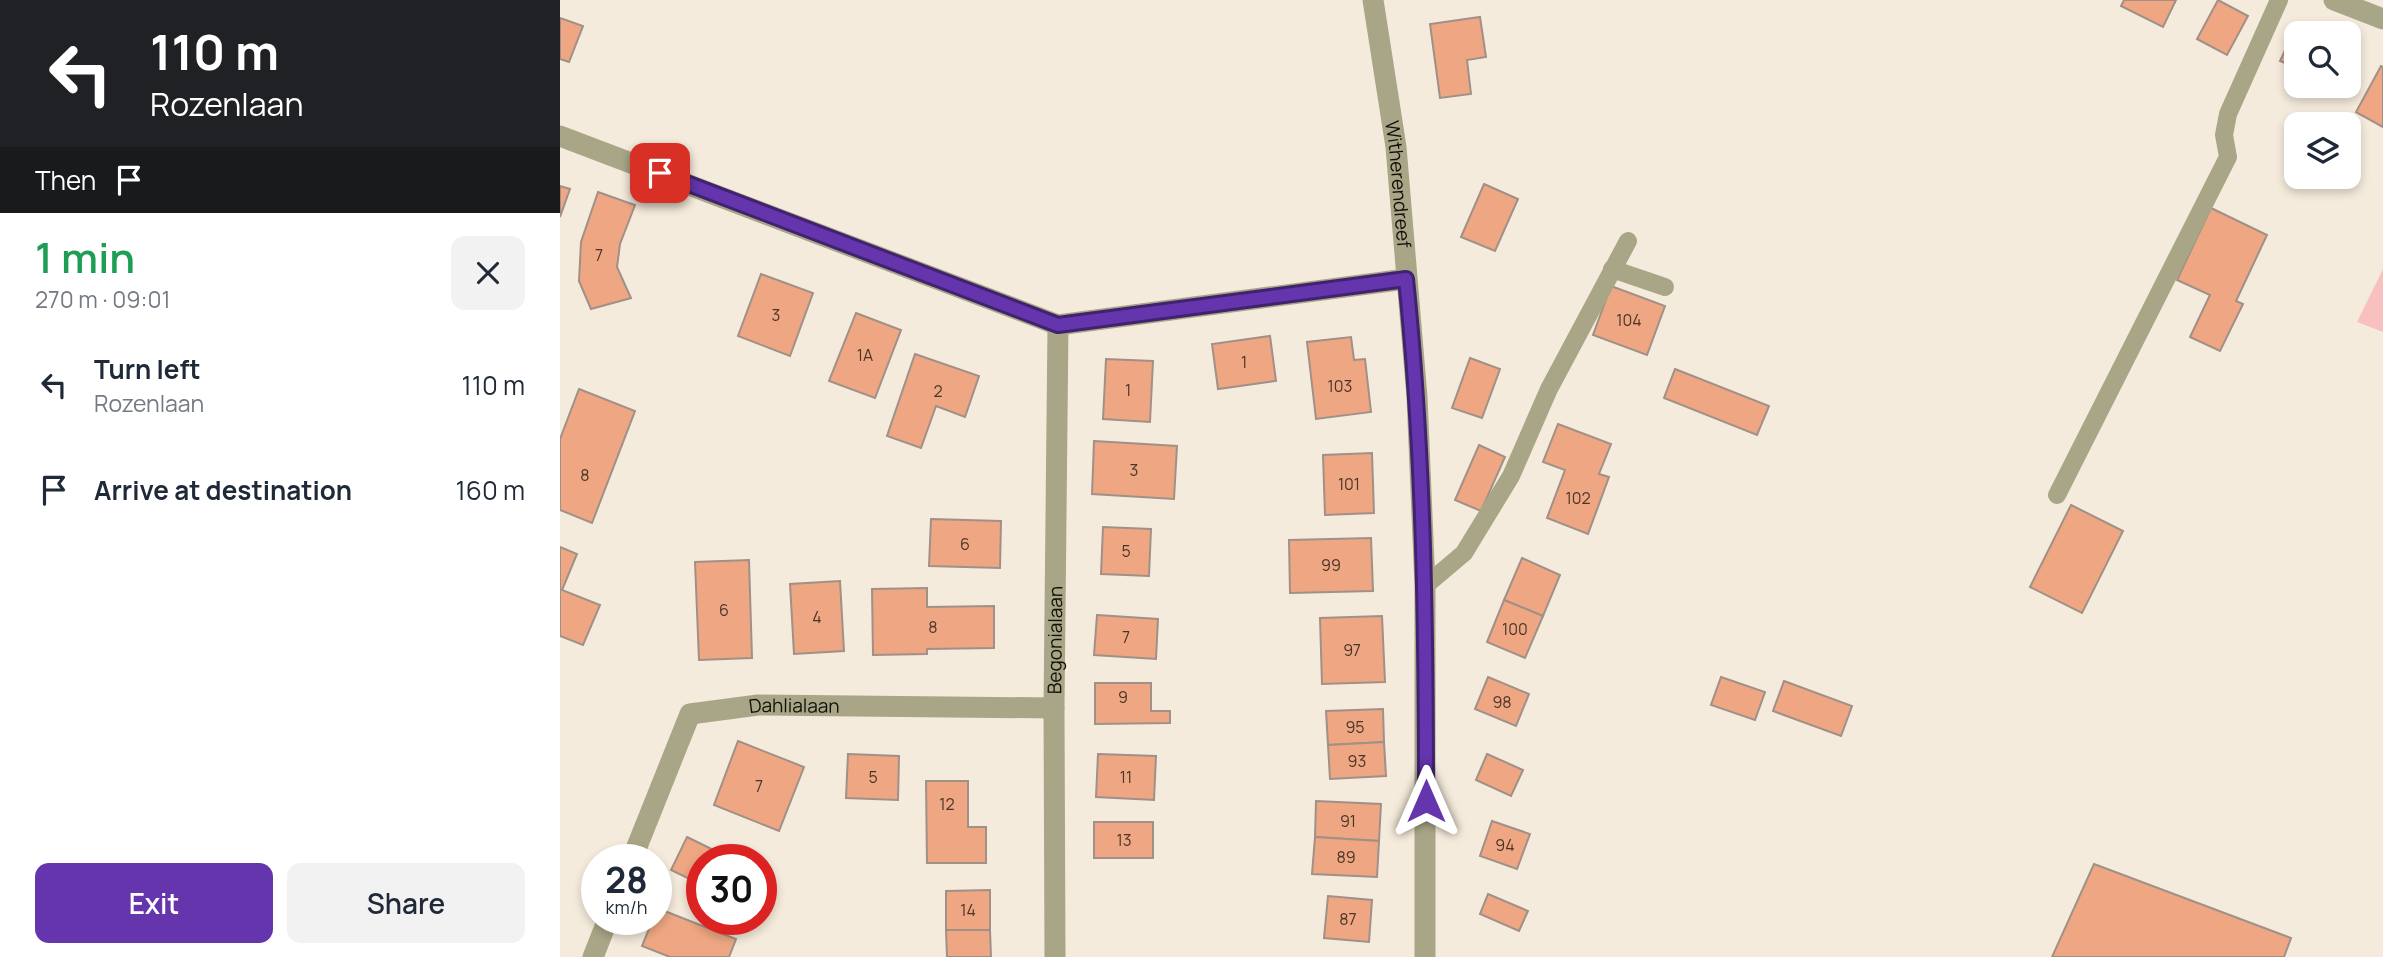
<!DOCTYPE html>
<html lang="en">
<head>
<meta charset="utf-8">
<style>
  body { margin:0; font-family:Manrope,sans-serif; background:#f2f2f3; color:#1f2937; height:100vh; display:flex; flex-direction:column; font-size:26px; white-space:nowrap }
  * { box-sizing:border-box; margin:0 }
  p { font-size:23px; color:#747a83 }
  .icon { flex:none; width:38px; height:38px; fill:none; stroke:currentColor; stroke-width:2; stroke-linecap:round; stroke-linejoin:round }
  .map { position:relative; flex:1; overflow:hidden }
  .side { display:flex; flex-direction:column; background:#fff; width:560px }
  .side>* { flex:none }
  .hud { background:#202124; color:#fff; overflow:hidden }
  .buttons { position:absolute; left:1724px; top:21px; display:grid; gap:14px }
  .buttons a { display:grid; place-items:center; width:77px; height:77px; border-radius:14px; background:#fff; box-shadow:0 4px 10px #0003; font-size:35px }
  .speed { position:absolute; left:21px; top:844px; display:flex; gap:14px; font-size:35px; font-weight:700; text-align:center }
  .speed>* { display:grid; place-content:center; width:91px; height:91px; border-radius:50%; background:#fff; box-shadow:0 4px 10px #0003; line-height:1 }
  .speed small { font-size:18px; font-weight:400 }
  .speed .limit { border:10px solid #d22; background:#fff; color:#111 }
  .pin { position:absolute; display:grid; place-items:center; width:60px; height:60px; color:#fff; margin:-30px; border-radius:14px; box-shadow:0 4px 10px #0006 }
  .me { position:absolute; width:77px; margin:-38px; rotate:0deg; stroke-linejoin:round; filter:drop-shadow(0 0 5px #0008) }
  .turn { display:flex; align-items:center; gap:24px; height:147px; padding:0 35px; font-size:32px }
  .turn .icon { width:91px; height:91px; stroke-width:2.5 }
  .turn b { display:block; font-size:49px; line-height:60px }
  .then { display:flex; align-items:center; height:66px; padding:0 35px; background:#0003; gap:14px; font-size:26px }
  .round { display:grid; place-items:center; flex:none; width:74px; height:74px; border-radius:14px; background:#f2f2f3 }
  .summary { display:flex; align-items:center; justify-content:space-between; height:119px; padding:0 35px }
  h1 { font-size:42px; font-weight:600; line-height:52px; color:#1e9e55 }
  .primary-button { display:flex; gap:14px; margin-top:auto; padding:14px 35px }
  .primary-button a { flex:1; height:80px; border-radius:14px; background:#6435ac; color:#fff; font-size:28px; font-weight:600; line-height:80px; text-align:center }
  .primary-button a+a { background:#f2f2f3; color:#1f2937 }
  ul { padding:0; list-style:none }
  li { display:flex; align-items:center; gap:21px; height:105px; padding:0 35px }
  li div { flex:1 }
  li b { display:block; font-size:26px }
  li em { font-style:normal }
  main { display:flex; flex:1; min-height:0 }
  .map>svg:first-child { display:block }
</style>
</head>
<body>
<main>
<section class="side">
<div class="hud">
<div class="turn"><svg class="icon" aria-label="left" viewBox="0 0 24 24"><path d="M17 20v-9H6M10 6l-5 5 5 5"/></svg><div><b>110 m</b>Rozenlaan</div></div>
<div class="then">Then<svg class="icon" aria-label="arrive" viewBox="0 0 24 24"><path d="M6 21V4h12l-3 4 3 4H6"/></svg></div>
</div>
<div class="summary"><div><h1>1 min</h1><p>270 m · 09:01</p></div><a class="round"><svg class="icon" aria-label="close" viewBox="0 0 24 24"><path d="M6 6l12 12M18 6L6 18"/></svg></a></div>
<ul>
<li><svg class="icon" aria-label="left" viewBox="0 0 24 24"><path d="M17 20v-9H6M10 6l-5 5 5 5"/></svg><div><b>Turn left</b><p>Rozenlaan</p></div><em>110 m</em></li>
<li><svg class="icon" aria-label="arrive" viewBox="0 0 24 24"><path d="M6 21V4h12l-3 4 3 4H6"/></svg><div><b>Arrive at destination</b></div><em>160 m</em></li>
</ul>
<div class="primary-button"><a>Exit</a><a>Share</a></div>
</section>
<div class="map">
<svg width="1823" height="957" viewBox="0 0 1823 957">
  <rect width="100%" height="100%" fill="#f5ebdc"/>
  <path fill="#f8c1c0" d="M1823 269V332L1797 322Z"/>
  <g fill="#eea782" stroke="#a09088" stroke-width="2">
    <path d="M1564 0H1616L1603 27 1561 6Z"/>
    <path d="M1658 0 1688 16 1667 55 1637 39Z"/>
    <path d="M920 17 926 57 907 60 911 94 880 98 870 24Z"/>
    <path d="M0 18 23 26 9 62 0 59Z"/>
    <path d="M1736 27 1749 33H1736V68L1720 61Z"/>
    <path d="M1788 52 1794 54 1788 67Z"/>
    <path d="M1821 66 1823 67V127L1796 112Z"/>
    <path d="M924 184 958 199 935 251 901 237Z"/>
    <path d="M0 186 10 189 0 217Z"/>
    <path d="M38 192 75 205 60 244 57 267 71 298 31 309 19 281 21 242Z"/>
    <path d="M1651 208 1707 235 1676 301 1683 304 1660 351 1630 337 1650 295 1617 280Z"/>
    <path d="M201 274 253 293 230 356 178 336Z"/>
    <path d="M1051 286 1105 306 1087 355 1033 335Z"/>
    <path d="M296 313 341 330 315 398 269 381Z"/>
    <path d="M710 336 716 381 658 389 652 344Z"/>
    <path d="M791 337 794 360 805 359 811 412 756 419 747 342Z"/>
    <path d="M355 354 419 376 405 417 376 406 361 448 327 436Z"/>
    <path d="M910 358 940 369 922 418 892 408Z"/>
    <path d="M546 359 593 361 590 422 543 419Z"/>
    <path d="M1115 369 1209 406 1197 435 1104 398Z"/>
    <path d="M19 389 75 411 32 523 0 510V439Z"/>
    <path d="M998 424 1051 444 1039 474 1049 477 1028 534 987 518 1005 470 983 462Z"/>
    <path d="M534 441 617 446 614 499 532 494Z"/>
    <path d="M919 445 945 457 921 511 895 500Z"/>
    <path d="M812 453 814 513 765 515 763 455Z"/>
    <path d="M1511 505 1563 531 1522 613 1470 587Z"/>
    <path d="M371 519 441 521 440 568 369 566Z"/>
    <path d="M543 527 591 529 589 576 541 574Z"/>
    <path d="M811 538 813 591 730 593 729 540Z"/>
    <path d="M0 547 17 554 2 590 40 605 23 645 0 636Z"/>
    <path d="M962 558 1000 575 983 616 944 600Z"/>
    <path d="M189 560 192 658 139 660 135 562Z"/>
    <path d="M280 581 284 651 234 654 230 584Z"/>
    <path d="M367 588V607L434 606V648L367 649V654L313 655 312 589Z"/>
    <path d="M944 600 983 616 965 658 927 642Z"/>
    <path d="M537 615 598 619 596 659 534 655Z"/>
    <path d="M822 616 825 682 762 684 760 618Z"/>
    <path d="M928 677 969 694 956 726 915 709Z"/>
    <path d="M1161 677 1205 692 1195 720 1151 705Z"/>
    <path d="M1224 681 1292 706 1281 736 1213 711Z"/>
    <path d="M535 683H591V711H610V723L535 724Z"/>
    <path d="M823 709 824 742 768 745 766 711Z"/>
    <path d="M178 741 244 767 219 831 154 805Z"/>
    <path d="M824 742 826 776 770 779 768 745Z"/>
    <path d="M288 754 339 756 338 800 286 798Z"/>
    <path d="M538 754 596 756 594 800 536 797Z"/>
    <path d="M927 754 963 770 951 796 916 780Z"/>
    <path d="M366 781H408V827H426V863H367Z"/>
    <path d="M756 801 821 804 819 841 755 837Z"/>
    <path d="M932 821 970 834 957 869 920 856Z"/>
    <rect x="534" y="822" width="59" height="36"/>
    <path d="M127 837 168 857 167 859H142V885L111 870Z"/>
    <path d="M755 837 819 841 817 877 752 874Z"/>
    <path d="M1534 864 1731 938 1724 957H1492Z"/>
    <path d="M430 890V930H386V891Z"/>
    <path d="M928 894 968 911 959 931 920 914Z"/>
    <path d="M768 896 812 900 809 942 764 938Z"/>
    <path d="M97 908 176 939 169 957H110L82 946 93 919H96Z"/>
    <path d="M386 930H430L431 957H387Z"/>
  </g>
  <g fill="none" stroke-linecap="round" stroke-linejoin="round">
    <g stroke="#a8a686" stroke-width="18">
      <path d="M1052 269 1105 287"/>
      <path d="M1497 495 1668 157 1664 135 1668 114 1719 0"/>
      <path d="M865 586 904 553 951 476 989 389 1068 241"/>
    </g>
    <g stroke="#a8a686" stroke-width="21">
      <path id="s1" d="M813 0 836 147 857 397 865 586V957"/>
      <path d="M1774 0 1823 19"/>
      <path d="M0 136 498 325 846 279"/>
      <path id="s2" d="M72 859 130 714 198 705 494 708"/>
      <path d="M33 957 48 919"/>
      <path id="s3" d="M495 957 494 708 498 325"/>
    </g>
  </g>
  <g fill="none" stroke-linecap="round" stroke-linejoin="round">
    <g stroke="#412270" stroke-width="18">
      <path id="route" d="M100 173 498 325 846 279C864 453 866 626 866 801"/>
    </g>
    <use href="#route" stroke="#6435ac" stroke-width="12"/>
  </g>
  <g text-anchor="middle" stroke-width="5" stroke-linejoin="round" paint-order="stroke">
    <g font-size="16" fill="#4a3629">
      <text x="39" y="261">7</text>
      <text x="216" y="321">3</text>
      <text x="1069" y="326">104</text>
      <text x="305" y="361">1A</text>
      <text x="684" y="368">1</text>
      <text x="780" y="392">103</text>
      <text x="568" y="396">1</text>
      <text x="378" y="397">2</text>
      <text x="574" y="476">3</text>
      <text x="25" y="481">8</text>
      <text x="789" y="490">101</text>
      <text x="1018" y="504">102</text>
      <text x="405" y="550">6</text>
      <text x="566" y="557">5</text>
      <text x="771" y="571">99</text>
      <text x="164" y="616">6</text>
      <text x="257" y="623">4</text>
      <text x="373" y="633">8</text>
      <text x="955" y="635">100</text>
      <text x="566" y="643">7</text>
      <text x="792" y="656">97</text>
      <text x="563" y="703">9</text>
      <text x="942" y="708">98</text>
      <text x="795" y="733">95</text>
      <text x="797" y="767">93</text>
      <text x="313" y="783">5</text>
      <text x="566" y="783">11</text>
      <text x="199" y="792">7</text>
      <text x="387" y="810">12</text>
      <text x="788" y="827">91</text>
      <text x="564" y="846">13</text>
      <text x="945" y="851">94</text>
      <text x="786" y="863">89</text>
      <text x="408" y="916">14</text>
      <text x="788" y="925">87</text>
    </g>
    <g font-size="19" fill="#13100b" stroke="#f5ebdc">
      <text dy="7" stroke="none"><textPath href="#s1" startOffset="186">Witherendreef</textPath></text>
      <text dy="7" stroke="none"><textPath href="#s3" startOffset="317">Begonialaan</textPath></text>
      <text dy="7" stroke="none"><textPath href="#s2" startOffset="261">Dahlialaan</textPath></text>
    </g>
  </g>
</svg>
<div class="buttons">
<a><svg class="icon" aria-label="search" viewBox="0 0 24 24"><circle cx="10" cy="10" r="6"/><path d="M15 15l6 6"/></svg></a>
<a><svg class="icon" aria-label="layers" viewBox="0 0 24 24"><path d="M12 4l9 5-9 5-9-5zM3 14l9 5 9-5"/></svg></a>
</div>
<div class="speed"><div>28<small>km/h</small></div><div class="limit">30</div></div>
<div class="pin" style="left:100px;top:173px;background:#d93025"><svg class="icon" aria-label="arrive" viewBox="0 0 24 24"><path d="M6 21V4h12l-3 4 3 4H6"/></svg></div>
<svg class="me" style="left:866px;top:801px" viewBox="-20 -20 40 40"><path d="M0-17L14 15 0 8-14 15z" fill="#6435ac" stroke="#fff" stroke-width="4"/></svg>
</div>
</main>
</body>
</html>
